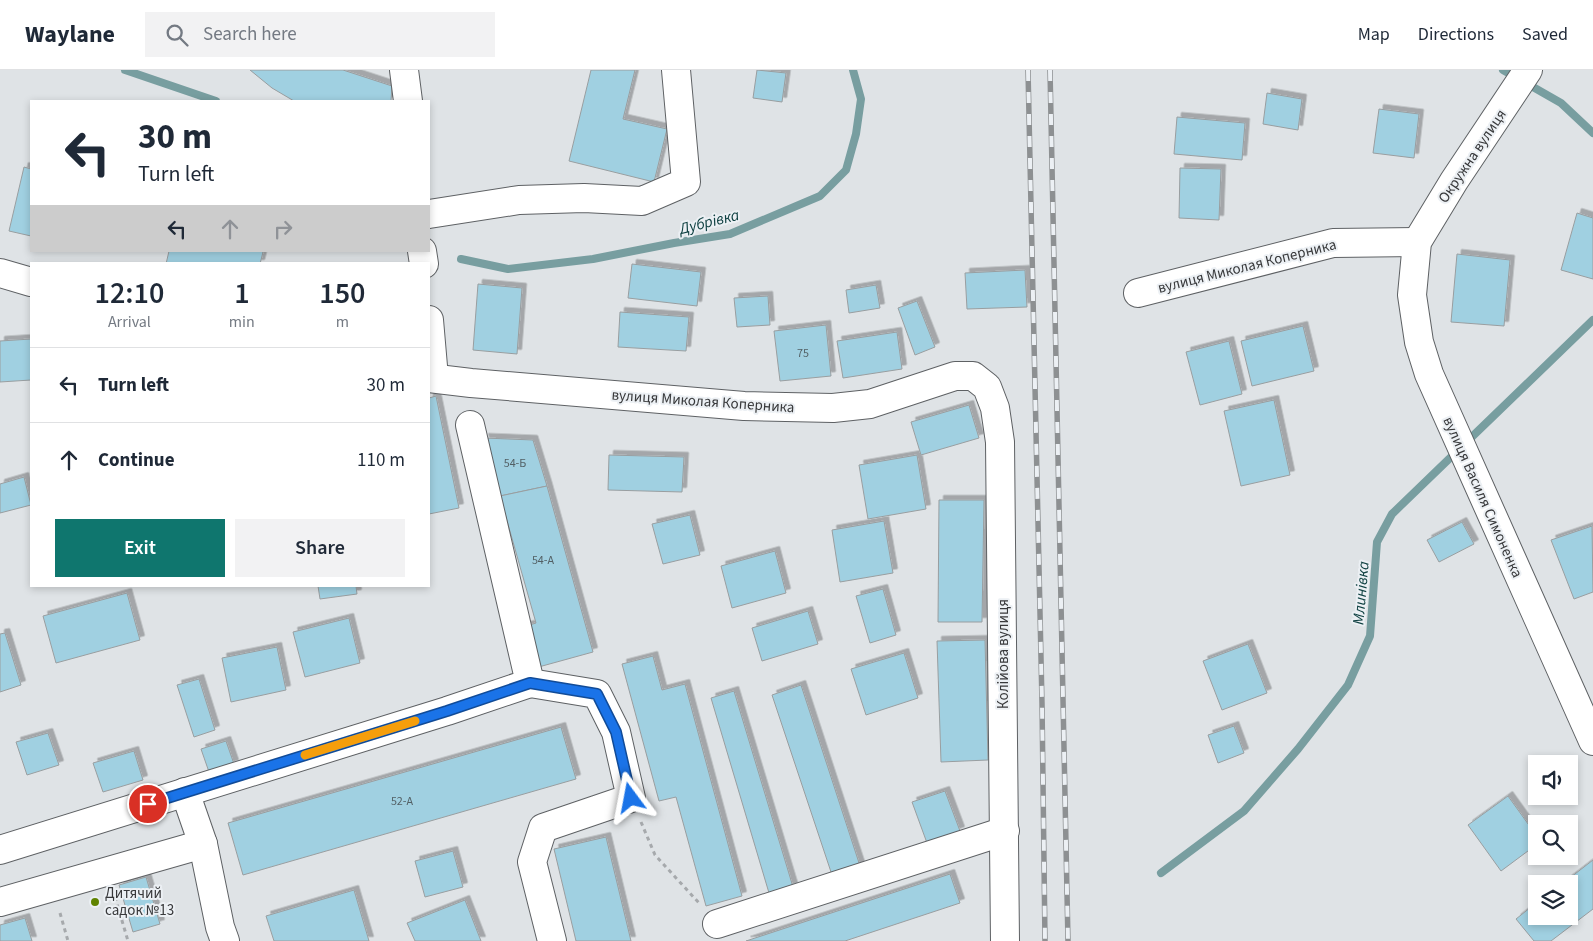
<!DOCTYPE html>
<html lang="en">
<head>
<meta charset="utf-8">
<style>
  body { margin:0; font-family:"Source Sans 3",sans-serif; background:#f2f2f3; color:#1f2937; height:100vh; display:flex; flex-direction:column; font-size:19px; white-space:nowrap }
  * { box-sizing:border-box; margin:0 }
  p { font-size:16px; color:#747a83 }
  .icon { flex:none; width:28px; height:28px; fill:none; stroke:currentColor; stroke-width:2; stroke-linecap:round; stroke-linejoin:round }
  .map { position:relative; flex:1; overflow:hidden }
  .details { position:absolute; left:30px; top:192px; width:400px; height:325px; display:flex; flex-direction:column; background:#fff; border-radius:0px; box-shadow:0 2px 8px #0003 }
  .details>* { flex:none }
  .banner { position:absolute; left:30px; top:30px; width:400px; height:152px; border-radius:0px; box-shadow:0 2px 8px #0003; background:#fff; color:#1f2937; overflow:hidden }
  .buttons { position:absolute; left:1528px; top:685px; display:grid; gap:10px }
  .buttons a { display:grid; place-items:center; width:50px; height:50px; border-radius:0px; background:#fff; box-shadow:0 2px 8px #0003; font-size:25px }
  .pin { position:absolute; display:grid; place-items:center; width:42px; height:42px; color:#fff; margin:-21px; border:2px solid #fff; border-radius:50%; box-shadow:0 1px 5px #0007 }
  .me { position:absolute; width:55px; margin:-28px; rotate:347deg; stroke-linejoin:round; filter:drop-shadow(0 0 4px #0008) }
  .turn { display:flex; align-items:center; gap:18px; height:105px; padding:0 25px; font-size:22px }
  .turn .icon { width:65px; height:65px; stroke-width:2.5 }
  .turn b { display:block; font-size:35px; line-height:42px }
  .lanes { display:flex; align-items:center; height:48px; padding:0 25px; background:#0003; justify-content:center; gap:25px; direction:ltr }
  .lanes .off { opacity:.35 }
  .eta { display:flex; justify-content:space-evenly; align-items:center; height:85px; text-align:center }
  .eta b { font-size:30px; font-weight:600; line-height:35px }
  .primary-button { display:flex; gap:10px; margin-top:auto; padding:10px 25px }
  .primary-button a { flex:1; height:58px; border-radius:0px; background:#0f766e; color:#fff; font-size:20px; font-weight:600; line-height:58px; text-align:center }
  .primary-button a+a { background:#f2f2f3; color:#1f2937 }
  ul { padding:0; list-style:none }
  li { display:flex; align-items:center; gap:15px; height:75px; padding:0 25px; border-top:1px solid #e0e1e3 }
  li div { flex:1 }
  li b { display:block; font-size:19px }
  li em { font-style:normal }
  header { display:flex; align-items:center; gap:30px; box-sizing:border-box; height:70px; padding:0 25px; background:#fff; border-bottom:1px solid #e0e1e3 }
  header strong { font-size:24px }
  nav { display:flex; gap:28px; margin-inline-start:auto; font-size:18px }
  .search { width:350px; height:45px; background:#f2f2f3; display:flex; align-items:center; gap:12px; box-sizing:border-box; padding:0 18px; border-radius:0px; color:#747a83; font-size:19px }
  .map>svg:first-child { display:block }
</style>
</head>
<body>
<header>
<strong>Waylane</strong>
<div class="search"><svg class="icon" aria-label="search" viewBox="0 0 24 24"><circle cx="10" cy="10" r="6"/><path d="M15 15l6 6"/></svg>Search here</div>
<nav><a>Map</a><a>Directions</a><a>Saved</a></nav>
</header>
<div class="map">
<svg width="1593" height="871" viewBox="0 0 1593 871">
  <defs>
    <filter id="shadow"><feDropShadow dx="4.5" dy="-4.5" stdDeviation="0" flood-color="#0004"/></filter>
  </defs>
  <rect width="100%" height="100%" fill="#dfe3e6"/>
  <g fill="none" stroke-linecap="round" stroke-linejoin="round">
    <g stroke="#789ea0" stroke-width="8">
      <path d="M125 0 216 31"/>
      <path d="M1503 0 1561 33 1593 63"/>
      <path d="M461 189 508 199 593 189 674 173 730 164 820 126 846 100 856 64 861 29 853 0"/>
      <path d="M1161 803 1244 741 1298 679 1348 615 1370 566 1377 472 1392 444 1593 250"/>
    </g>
  </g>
  <g fill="#a0d0e1" stroke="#999ea0" filter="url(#shadow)">
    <path d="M250 0H343L392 16 391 31H294L272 18Z"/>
    <path d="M591 0H635L623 49 667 59 654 112 569 91Z"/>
    <path d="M757 0 786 3 782 32 753 28Z"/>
    <path d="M1267 23 1302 29 1298 60 1263 54Z"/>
    <path d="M1379 39 1419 44 1414 88 1373 83Z"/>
    <path d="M1177 47 1245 53 1242 90 1174 84Z"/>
    <path d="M24 97 31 99V166L9 161Z"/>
    <path d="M1180 98 1221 99 1219 150 1179 148Z"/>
    <path d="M1577 143 1593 148V209L1561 200Z"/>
    <path d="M169 181H260L263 182 260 194H166Z"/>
    <path d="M1457 184 1510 190 1504 256 1451 252Z"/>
    <path d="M632 194 701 202 697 236 628 228Z"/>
    <path d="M1025 200 1027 237 967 239 965 203Z"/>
    <path d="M478 214 522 218 517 284 473 280Z"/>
    <path d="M876 215 880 238 849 243 846 220Z"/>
    <path d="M768 226 770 255 737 257 734 228Z"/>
    <path d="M917 231 935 277 915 285 898 238Z"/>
    <path d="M620 242 689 247 686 281 618 277Z"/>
    <path d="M826 255 831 306 780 311 774 261Z"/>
    <path d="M1303 256 1314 301 1252 316 1241 271Z"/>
    <path d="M897 262 902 299 843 308 837 271Z"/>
    <path d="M31 269V310L0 312V271Z"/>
    <path d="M1229 271 1242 324 1200 335 1186 282Z"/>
    <path d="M436 326 459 438 429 444V328Z"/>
    <path d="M1274 330 1290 405 1241 416 1224 341Z"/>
    <path d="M969 335 979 368 921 385 911 352Z"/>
    <path d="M484 368 533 370 547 416 500 426Z"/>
    <path d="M609 385 684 387 682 422 608 420Z"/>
    <path d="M917 385 926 439 868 449 859 395Z"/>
    <path d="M24 407 31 435 0 443V414Z"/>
    <path d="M547 416 593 582 535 598 523 557 536 553 500 426Z"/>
    <path d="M939 430H984L982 552H938Z"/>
    <path d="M690 445 700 485 663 494 652 454Z"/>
    <path d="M884 451 893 503 840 512 832 460Z"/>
    <path d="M1462 452 1474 474 1439 492 1427 470Z"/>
    <path d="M1592 456 1593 522 1574 529 1551 470Z"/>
    <path d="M775 481 786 523 732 538 721 496Z"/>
    <path d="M318 516H356L357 524 320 529Z"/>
    <path d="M883 519 896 565 870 573 856 526Z"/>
    <path d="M127 523 140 570 56 593 43 546Z"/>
    <path d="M808 541 818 574 762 591 752 558Z"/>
    <path d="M349 548 360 593 305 607 293 562Z"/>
    <path d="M5 563 21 615 0 622V564Z"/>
    <path d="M985 570 988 690 941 692 937 571Z"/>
    <path d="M1248 574 1267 623 1222 640 1203 591Z"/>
    <path d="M277 577 286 620 231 632 222 588Z"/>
    <path d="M904 583 918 628 866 645 851 599Z"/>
    <path d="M653 586 662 620 685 614 742 826 706 836 676 727 659 731 622 594Z"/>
    <path d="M199 609 215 660 194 667 177 615Z"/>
    <path d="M801 615 861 799 833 808 772 625Z"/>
    <path d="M734 621 793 817 769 823 711 628Z"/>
    <path d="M1234 656 1244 683 1218 693 1208 665Z"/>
    <path d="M561 657 576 709 243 805 228 753Z"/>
    <path d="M48 663 59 695 27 705 16 672Z"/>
    <path d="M226 671 234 694 209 702 201 679Z"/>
    <path d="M134 681 143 710 103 722 93 693Z"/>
    <path d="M945 721 960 761 927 773 912 732Z"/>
    <path d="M1508 726 1536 765V775L1501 801 1468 755Z"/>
    <path d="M606 767 631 871H576L554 779Z"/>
    <path d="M453 781 463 817 425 827 415 791Z"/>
    <path d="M1593 790V839L1551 871H1534L1516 849 1536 833V846H1569V814H1562Z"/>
    <path d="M950 804 960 833 845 871H746Z"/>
    <path d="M146 807 160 854 133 862 119 815Z"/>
    <path d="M354 820 369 871H274L266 846Z"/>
    <path d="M465 830 481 871H415L407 853Z"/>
    <path d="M25 848 32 871H0V855Z"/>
  </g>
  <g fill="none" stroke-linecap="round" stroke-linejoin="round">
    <g stroke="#5e6164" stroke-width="30">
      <g id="minor">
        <path d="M404 0 408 31"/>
        <path d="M1528 0 1454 111 1417 172 1412 225 1419 272 1429 304 1593 671"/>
        <path d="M429 144 519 130 584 128 642 131 686 112 676 0"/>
        <path d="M422 181 424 194"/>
        <path d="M0 203 31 212"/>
        <path d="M1138 223 1333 173 1417 172"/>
        <path d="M429 250 434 308"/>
        <path d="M429 308 471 313 744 336 833 338 870 334 955 306H973L987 317 995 338 1000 372 1005 871"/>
        <path d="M530 613 597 624 616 662 631 728 543 758 532 792 552 871"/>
        <path d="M185 722 203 774 220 857 225 871"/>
        <path d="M0 780 447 641 530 613 470 355"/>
        <path d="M0 832 203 774"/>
        <path d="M717 854 1005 761"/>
      </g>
    </g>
    <g stroke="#a6a9ac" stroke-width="3" stroke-dasharray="4 4" stroke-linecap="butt">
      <path d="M641 752 655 785 699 833"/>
      <path d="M115 827 128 871"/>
      <path d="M60 843 68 871"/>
    </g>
    <use href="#minor" stroke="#fff" stroke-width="28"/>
    <g stroke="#8d9092" stroke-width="5.5">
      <g id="rail">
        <path d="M1028 0 1042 633 1045 871"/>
        <path d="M1050 0 1068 871"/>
      </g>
    </g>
    <use href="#rail" stroke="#ecf0f4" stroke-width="4" stroke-dasharray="11" stroke-linecap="butt"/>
  </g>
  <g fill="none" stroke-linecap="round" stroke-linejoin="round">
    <g stroke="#114b97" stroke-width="12">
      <path id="route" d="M148 734 447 641 530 613 597 624 616 662 631 728"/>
    </g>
    <use href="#route" stroke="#1a73e8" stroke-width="9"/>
    <path stroke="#f59e0b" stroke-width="9" d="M305 685 415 651"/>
  </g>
  <circle fill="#5f8300" stroke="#ecf0f4" stroke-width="2" cx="95" cy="832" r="5"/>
  <g text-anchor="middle" stroke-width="4" stroke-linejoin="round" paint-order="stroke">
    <g font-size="12" fill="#525f64">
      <text x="803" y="287">75</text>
      <text x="515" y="397">54-Б</text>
      <text x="543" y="494">54-А</text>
      <text x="402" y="735">52-А</text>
    </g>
    <g font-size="15" fill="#38393b" stroke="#ecf0f4">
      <text transform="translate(1472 86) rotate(-56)" y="5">Окружна вулиця</text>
      <text transform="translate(1247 196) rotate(-14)" y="5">вулиця Миколая Коперника</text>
      <text transform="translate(703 331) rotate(4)" y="5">вулиця Миколая Коперника</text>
      <text transform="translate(1483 427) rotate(66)" y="5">вулиця Василя Симоненка</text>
      <text transform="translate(1003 584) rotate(-90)" y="5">Колійова вулиця</text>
    </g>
    <g font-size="15" fill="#38393b" stroke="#ecf0f4" text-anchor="start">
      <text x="105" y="828">Дитячий<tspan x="105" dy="17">садок №13</tspan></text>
    </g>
    <g font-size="16" font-style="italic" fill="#114243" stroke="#ecf0f4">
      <text transform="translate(709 151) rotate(-14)" y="6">Дубрівка</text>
      <text transform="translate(1360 523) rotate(-85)" y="6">Млинівка</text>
    </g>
  </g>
</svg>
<div class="buttons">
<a><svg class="icon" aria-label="sound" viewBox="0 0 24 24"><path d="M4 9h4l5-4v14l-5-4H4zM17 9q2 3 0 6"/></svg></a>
<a><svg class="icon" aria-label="search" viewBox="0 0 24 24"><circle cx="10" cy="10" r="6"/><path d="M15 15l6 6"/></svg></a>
<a><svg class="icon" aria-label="layers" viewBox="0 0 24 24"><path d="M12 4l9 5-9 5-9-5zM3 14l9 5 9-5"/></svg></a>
</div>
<div class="pin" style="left:148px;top:734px;background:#d93025"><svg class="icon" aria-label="arrive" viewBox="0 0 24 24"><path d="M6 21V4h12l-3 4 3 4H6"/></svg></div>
<svg class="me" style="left:631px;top:728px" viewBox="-20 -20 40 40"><path d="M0-17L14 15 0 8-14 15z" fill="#1a73e8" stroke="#fff" stroke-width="4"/></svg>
<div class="banner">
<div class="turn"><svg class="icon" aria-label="left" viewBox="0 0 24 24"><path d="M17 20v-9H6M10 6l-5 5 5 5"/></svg><div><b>30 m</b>Turn left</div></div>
<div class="lanes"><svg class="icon" aria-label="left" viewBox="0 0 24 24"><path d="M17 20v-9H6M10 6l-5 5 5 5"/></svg><svg class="icon off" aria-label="ahead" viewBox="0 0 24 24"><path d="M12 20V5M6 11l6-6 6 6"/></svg><svg class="icon off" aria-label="right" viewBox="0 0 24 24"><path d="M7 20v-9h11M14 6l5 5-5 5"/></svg></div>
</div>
<section class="details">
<div class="eta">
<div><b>12:10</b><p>Arrival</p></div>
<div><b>1</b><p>min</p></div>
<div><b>150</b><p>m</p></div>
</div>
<ul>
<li><svg class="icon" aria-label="left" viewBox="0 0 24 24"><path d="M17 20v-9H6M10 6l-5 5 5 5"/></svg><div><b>Turn left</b></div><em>30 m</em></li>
<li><svg class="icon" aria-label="ahead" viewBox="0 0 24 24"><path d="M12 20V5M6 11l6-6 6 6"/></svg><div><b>Continue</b></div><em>110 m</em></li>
</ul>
<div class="primary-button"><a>Exit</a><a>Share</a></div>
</section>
</div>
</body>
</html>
